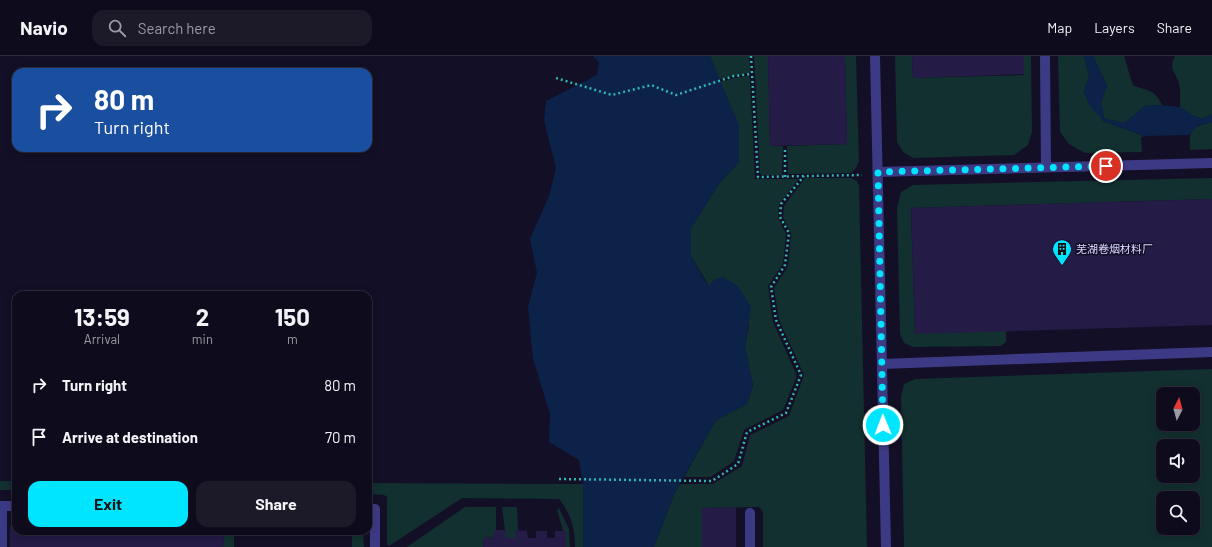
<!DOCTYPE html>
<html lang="en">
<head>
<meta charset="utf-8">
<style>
  body { margin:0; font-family:Barlow,"Noto Sans SC",sans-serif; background:#1c1929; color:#f1f3f6; height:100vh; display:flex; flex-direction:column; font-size:15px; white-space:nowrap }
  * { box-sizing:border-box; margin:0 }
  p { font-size:13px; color:#9b9ba3 }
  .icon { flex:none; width:22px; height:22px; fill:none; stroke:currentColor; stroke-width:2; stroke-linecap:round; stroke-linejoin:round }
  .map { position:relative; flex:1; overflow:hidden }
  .drawer { position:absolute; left:12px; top:235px; width:360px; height:244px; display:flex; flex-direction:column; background:#0e0b1c; border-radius:12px; box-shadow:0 2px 10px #0003,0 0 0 1px #2e2b3b }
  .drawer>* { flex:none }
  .banner { position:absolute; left:12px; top:12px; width:360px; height:84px; border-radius:12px; box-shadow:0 2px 10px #0003,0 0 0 1px #2e2b3b; background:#1a4fa0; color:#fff; overflow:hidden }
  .needle { width:26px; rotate:6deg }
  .buttons { position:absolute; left:1156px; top:331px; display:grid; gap:8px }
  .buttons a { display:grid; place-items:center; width:44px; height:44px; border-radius:8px; background:#0e0b1c; box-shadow:0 2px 10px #0003,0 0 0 1px #2e2b3b; font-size:20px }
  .pin { position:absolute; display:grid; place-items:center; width:34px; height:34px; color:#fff; margin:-17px; border:2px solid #fff; border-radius:50%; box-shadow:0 1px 4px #0007 }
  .me { position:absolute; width:44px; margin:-22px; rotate:359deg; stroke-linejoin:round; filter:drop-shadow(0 0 3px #0008) }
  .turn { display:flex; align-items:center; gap:14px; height:84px; padding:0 16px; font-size:18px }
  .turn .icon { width:52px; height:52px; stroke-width:2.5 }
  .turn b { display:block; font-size:28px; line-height:34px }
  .eta { display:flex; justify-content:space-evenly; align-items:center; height:68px; text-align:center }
  .eta b { font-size:24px; font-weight:700; line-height:28px }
  .action { display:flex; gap:8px; margin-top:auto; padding:8px 16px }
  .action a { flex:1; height:46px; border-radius:12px; background:#00e5ff; color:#111; font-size:16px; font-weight:700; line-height:46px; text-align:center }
  .action a+a { background:#1c1929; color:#f1f3f6 }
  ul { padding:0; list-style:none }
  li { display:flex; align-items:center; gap:12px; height:52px; padding:0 16px }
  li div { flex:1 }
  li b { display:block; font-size:15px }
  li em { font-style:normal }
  header { display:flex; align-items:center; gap:24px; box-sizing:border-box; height:56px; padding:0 20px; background:#0e0b1c; border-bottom:1px solid #2e2b3b }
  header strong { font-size:19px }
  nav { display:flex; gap:22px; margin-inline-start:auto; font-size:14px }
  .search { width:280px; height:36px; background:#1c1929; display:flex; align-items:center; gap:10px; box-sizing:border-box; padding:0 14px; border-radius:12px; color:#9b9ba3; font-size:15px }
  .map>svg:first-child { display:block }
</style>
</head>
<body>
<header>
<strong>Navio</strong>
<div class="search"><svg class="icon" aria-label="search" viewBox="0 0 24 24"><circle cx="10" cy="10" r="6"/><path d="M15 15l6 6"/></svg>Search here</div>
<nav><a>Map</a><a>Layers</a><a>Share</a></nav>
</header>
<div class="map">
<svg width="1212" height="491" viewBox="0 0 1212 491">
  <rect width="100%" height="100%" fill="#130f26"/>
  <g fill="#12302f" fill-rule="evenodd">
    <path d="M710 0H749L750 15 749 17 719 23Z"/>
    <path d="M754 0H768L770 90H783L782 119H761L760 117Z"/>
    <path d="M845 0H856L859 105 856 112 851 117 788 118 787 90 847 88Z"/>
    <path d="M895 0H912L913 22 1024 19V0H1031L1032 76 1028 89 1014 99 913 102 903 96 897 86Z"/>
    <path d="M1058 0H1084L1089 20 1084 36 1103 65 1144 80 1141 82 1142 96 1085 97 1069 88 1060 76Z"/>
    <path d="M1093 0H1124C1126 5 1132 29 1134 30 1135 30 1140 32 1141 32 1152 35 1157 38 1162 49L1145 50 1126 66H1118L1104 62 1101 47 1107 30Z"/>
    <path d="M1175 0H1212V58L1202 63 1192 59 1180 51C1180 43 1181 35 1179 28 1176 15 1168 15 1175 0Z"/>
    <path d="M748 20 750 22 755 123H799L779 148 778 162 786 178 783 208 768 230 773 266 797 320 783 354 744 374 734 405 711 421H684L716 364 747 348 753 330 745 290 749 268 716 223 709 230 691 200V172L718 129 739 106 720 26 735 22Z"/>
    <path d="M1212 66V93L1190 94C1189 73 1191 71 1212 66Z"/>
    <path d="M805 122H851L857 125 859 130 867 491H763V456L759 451 703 452 702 491H654L674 438 680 428H713L742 410 750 379 789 360 804 319 779 264 774 232 788 210 791 177 783 161 784 150Z"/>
    <path d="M1212 122V143L911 152 915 277 1006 275V286L1001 290 913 291 904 287 900 278 897 152 901 136 913 129Z"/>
    <path d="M1212 313V491H904L901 340 904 328 915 323ZM1163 338H1193V368H1163ZM1163 390H1193V420H1163ZM1163 442H1193V472H1163Z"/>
    <rect x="0" y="425" width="16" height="9"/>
    <path d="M368 427 583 428V491H575C575 472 571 458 559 443L462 442 389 490 387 488V441L384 439 368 438Z"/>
    <path d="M465 451H496V474H494V482L484 481 483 491H407Z"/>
    <path d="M502 451H517L518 474 515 475V482H506Z"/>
    <path d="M559 452 569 473 570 491H566V475H563L557 454Z"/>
    <path d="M224 475H234V491H223Z"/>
    <path d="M329 475H363L364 491H352V477L350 475Z"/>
  </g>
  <g fill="#0c2248">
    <path d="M593 0H710L739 69V106L718 129 691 172V200L705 225 709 229 716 223 723 221 738 230 751 251 745 290 753 330 747 348 716 364 674 438 654 491H583V428L579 404 549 386 550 358 533 303 528 251 537 217 530 183 549 140 556 112 544 65 546 45 597 19 599 6Z"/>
    <path d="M1084 0H1093L1107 30 1101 47 1104 62 1118 66H1126L1145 50 1162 49 1180 51 1192 59 1202 63 1212 58V66L1199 69 1189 79 1144 80 1103 65 1089 49 1084 36 1089 20Z"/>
  </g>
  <g fill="#241b47">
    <path d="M768 0H845L847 88 770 90Z"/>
    <path d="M912 0H1024V18L913 22Z"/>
    <path d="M1212 143V269L915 278 911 152Z"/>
    <path d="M736 451V491H702V452Z"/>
    <path d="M10 470H16V475H224L223 491H10Z"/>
    <path d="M494 474H506V482H515V474L527 475 528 482H536V475H547V482H555V475H566V491H483L484 481 494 482Z"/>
  </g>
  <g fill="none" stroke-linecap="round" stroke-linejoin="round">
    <g stroke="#2fb8b0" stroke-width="2.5" stroke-dasharray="2 3" stroke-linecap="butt">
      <path d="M751 0 758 121 862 119"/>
      <path d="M556 22 612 39 651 29 676 39 734 20 752 18"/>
      <path d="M785 121V93"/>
      <path d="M559 423 712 425 738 408 747 376 786 357 801 319 776 264 771 231 785 209 789 177 780 161 781 148 804 120"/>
    </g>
    <g stroke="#3d3a85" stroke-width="10">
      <path d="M875 0 886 491"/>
      <path d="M1045 0 1046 111"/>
      <path d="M878 116 1212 107"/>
      <path d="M882 308 1212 296"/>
      <path d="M0 450H16"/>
      <path d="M368 453H375V491"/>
      <path d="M750 457V491"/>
      <path d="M2 491V450"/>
    </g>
  </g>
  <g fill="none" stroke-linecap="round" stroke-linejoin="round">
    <path stroke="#00e5ff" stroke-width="7" stroke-dasharray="0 12.6" d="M883 369 878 116 1106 110"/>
  </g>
  <defs>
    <g id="building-pin" transform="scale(1)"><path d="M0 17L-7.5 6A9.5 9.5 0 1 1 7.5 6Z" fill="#00e5ff" stroke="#130f26"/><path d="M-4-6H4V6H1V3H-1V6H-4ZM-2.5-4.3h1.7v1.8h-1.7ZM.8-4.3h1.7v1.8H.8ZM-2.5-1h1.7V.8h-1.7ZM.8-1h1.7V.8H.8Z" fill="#111"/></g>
  </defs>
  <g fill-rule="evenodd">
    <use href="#building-pin" x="1062" y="193"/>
  </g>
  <g text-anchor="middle" stroke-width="3" stroke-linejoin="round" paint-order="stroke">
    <g font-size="11" fill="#d9d4ff" stroke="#130f26" text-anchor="start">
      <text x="1076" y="197">芜湖卷烟材料厂</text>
    </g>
  </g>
</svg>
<div class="buttons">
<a><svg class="needle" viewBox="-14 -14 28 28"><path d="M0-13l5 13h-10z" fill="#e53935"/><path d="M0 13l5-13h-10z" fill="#9b9ba3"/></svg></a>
<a><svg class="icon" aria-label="sound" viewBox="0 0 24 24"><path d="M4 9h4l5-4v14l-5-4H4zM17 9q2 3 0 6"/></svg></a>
<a><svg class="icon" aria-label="search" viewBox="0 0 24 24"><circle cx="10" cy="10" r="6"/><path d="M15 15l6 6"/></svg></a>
</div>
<div class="pin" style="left:1106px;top:110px;background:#d93025"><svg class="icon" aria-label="arrive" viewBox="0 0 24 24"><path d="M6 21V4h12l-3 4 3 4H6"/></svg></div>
<svg class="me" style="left:883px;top:369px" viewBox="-20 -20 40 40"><circle r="17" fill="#00e5ff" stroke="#fff" stroke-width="3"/><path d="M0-11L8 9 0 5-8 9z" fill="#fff"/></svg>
<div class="banner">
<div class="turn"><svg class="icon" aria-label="right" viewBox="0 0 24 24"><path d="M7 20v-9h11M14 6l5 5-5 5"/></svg><div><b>80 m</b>Turn right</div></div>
</div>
<section class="drawer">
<div class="eta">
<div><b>13:59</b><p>Arrival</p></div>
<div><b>2</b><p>min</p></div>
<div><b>150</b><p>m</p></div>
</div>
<ul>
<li><svg class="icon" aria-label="right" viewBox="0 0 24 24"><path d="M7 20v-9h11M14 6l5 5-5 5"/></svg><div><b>Turn right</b></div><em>80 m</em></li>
<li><svg class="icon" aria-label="arrive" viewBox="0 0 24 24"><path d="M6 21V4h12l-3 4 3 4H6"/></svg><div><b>Arrive at destination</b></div><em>70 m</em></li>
</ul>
<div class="action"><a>Exit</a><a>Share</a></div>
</section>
</div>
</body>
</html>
